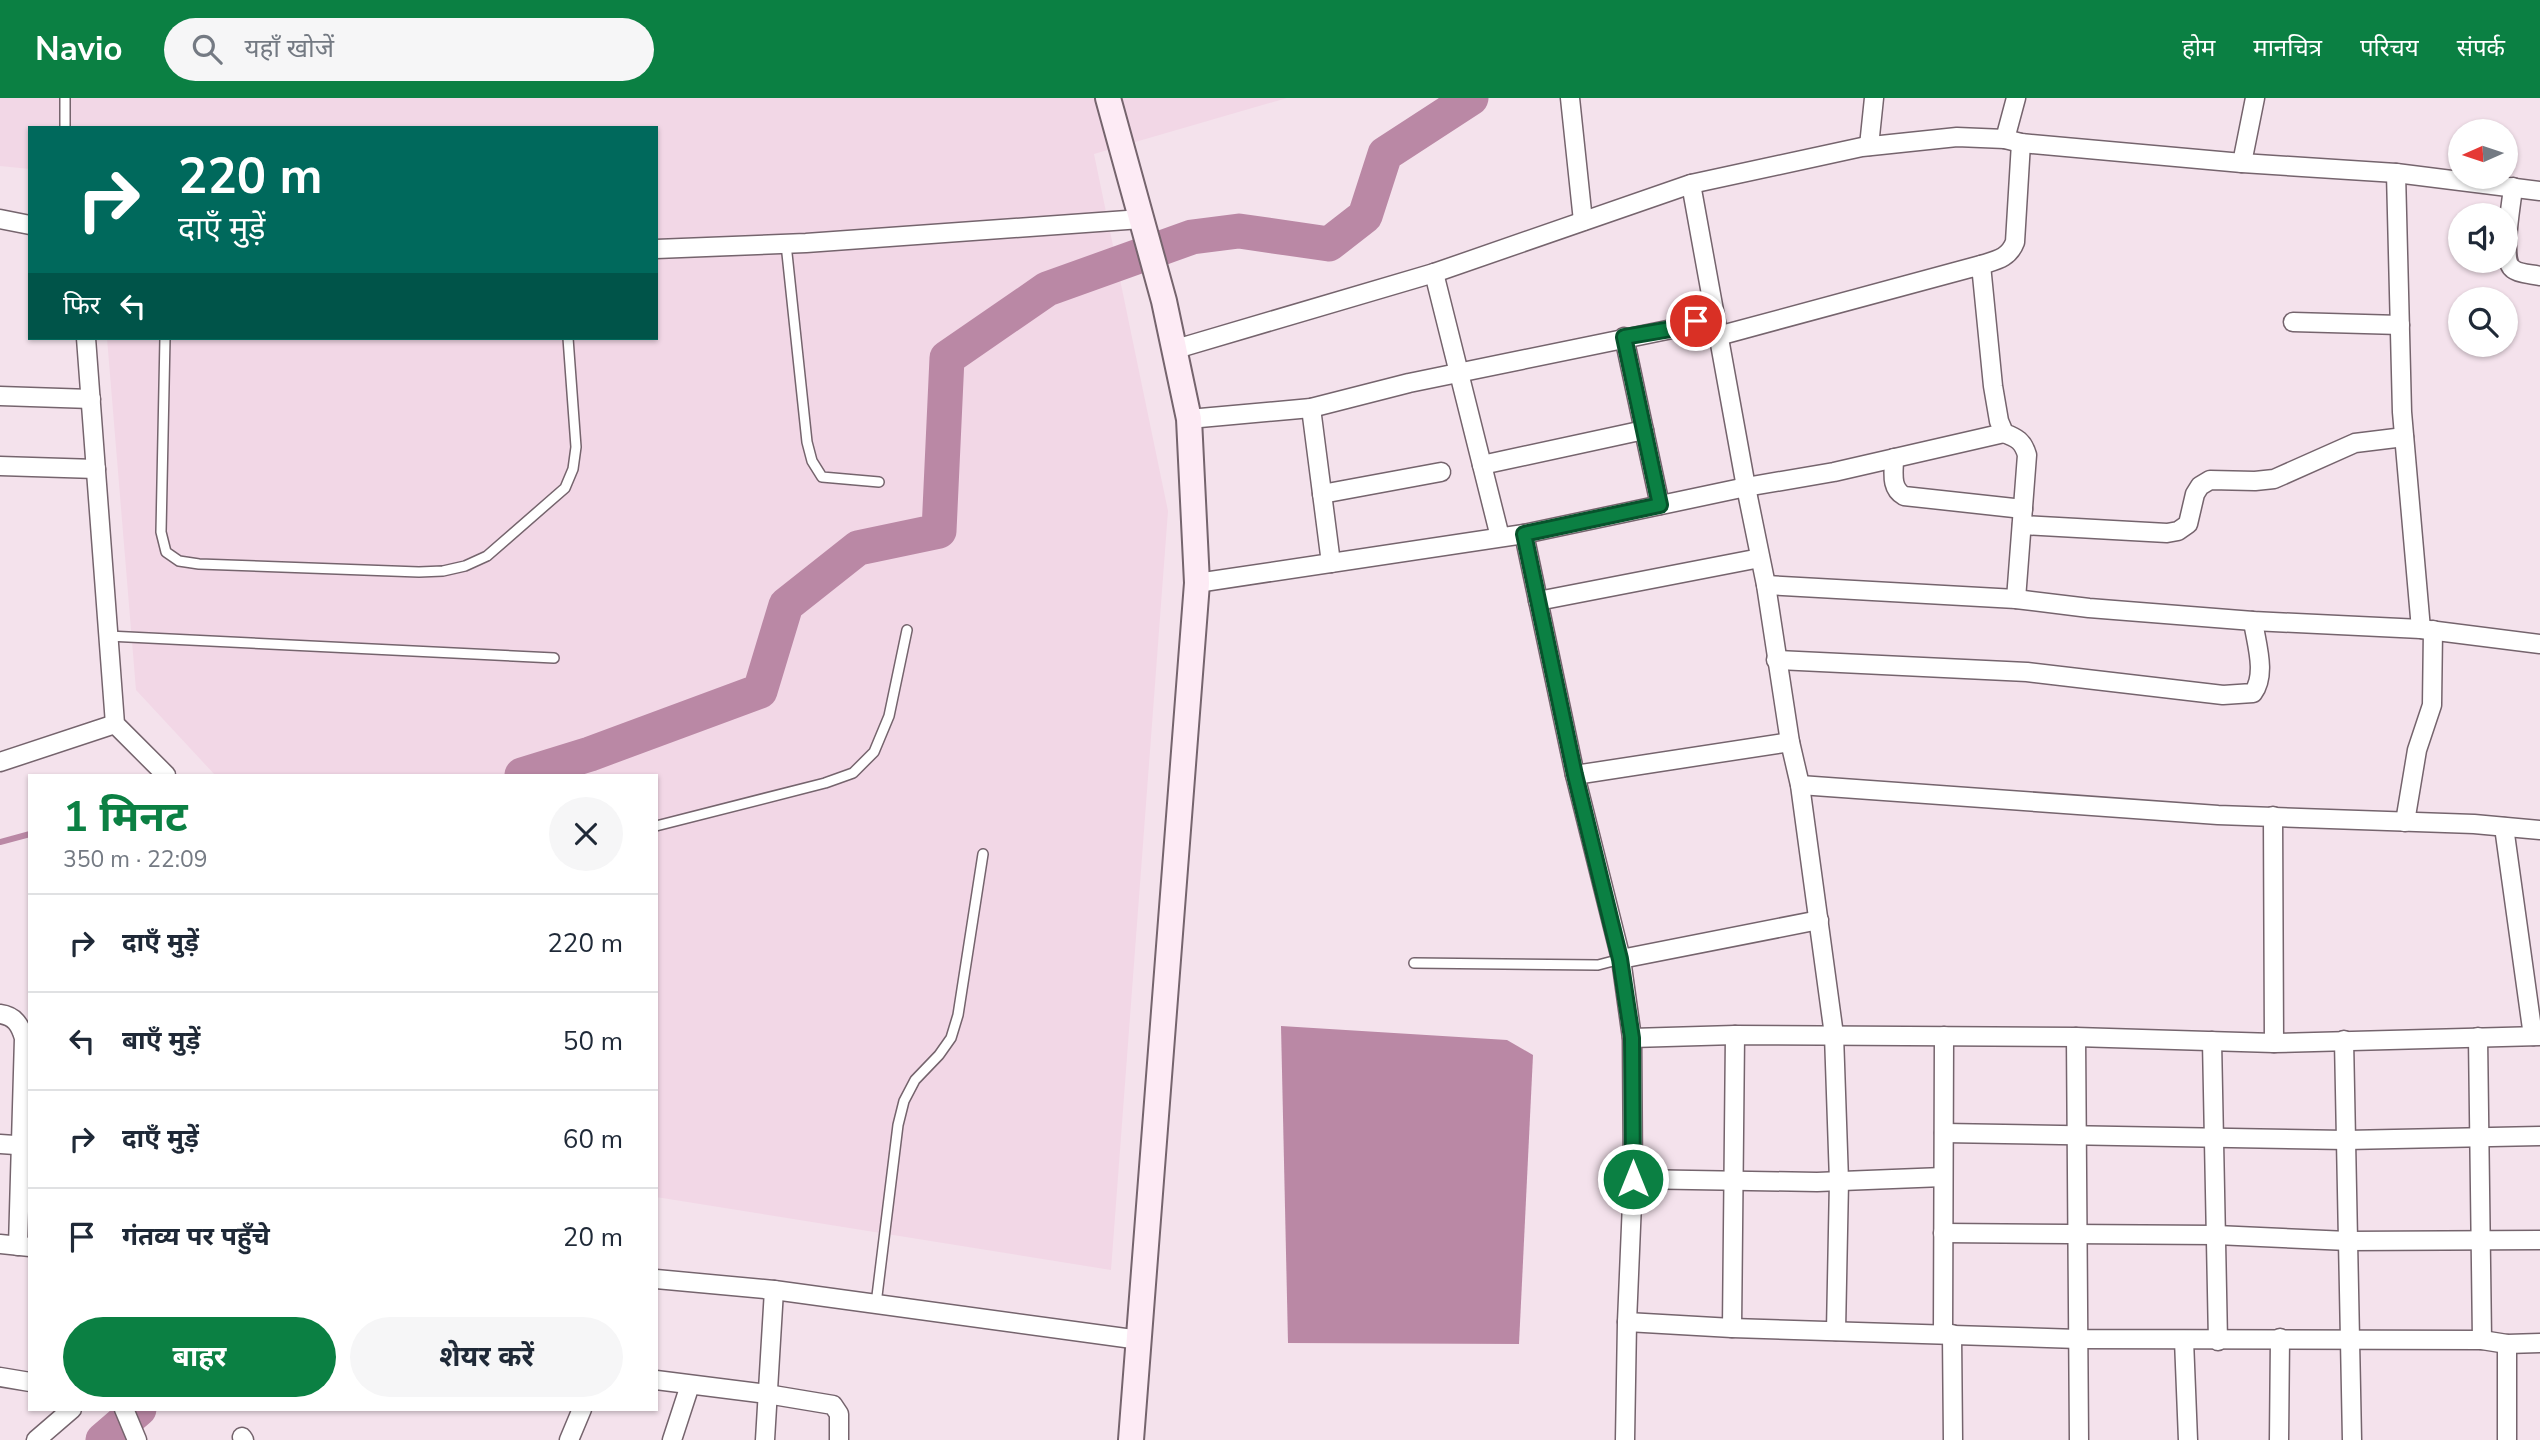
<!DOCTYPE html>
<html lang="hi">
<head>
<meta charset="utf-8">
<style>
  body { margin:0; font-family:"Nunito Sans","Noto Sans Devanagari",sans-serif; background:#f6f6f7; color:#1f2937; height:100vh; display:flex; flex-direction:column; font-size:26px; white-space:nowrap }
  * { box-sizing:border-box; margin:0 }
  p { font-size:23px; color:#747a83 }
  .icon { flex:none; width:38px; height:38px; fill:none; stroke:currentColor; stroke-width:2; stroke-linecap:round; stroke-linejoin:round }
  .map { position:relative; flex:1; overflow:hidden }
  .side { position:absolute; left:28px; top:676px; width:630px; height:637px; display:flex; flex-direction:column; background:#fff; border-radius:0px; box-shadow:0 2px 5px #0004 }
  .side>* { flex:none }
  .guide { position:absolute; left:28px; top:28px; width:630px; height:214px; border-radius:0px; box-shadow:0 2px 5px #0004; background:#00695c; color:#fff; overflow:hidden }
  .needle { width:46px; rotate:267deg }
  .tools { position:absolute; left:2448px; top:21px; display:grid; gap:14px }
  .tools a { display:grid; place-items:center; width:70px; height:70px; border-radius:50%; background:#fff; box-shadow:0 2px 5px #0004; font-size:35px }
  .pin { position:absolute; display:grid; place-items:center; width:60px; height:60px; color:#fff; margin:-30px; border:4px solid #fff; border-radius:50%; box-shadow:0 2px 7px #0007 }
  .me { position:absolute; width:77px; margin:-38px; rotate:0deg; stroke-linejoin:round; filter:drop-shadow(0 0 5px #0008) }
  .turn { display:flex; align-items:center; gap:24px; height:147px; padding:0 35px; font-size:32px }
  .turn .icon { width:91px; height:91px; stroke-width:2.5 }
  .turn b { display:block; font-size:49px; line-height:60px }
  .then { display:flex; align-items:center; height:66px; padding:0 35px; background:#0003; gap:14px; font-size:26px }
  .round { display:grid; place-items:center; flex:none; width:74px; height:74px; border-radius:37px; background:#f6f6f7 }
  .overview { display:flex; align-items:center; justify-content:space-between; height:119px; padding:0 35px }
  h1 { font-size:42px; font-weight:700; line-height:52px; color:#0b8043 }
  .cta { display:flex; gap:14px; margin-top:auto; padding:14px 35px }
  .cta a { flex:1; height:80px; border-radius:42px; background:#0b8043; color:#fff; font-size:28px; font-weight:700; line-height:80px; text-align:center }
  .cta a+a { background:#f6f6f7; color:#1f2937 }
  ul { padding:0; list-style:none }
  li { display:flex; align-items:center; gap:21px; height:98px; padding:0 35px; border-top:2px solid #e0e1e3 }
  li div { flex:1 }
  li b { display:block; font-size:26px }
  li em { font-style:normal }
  header { display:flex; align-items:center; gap:42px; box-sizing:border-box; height:98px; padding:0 35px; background:#0b8043; color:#fff }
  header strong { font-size:33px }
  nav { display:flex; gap:38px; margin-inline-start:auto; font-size:24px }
  .search { width:490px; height:63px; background:#f6f6f7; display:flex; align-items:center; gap:18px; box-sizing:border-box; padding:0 24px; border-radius:38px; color:#747a83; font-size:26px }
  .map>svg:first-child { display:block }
</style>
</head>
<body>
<header>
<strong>Navio</strong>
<div class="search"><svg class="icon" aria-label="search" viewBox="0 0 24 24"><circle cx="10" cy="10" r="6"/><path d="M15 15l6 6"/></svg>यहाँ खोजें</div>
<nav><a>होम</a><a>मानचित्र</a><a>परिचय</a><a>संपर्क</a></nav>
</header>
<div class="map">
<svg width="2540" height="1342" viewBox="0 0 2540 1342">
  <rect width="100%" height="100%" fill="#f4e2ec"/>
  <path fill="#f2d7e6" d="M0 0H1287L1094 56 1168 413 1111 1172 656 1099V677H215L136 592 107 240H656V30H30V71L0 68Z"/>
  <path fill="#ba88a5" d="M1281 928 1507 942 1533 957 1519 1246 1288 1245Z"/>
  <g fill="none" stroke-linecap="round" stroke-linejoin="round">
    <path stroke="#ba88a5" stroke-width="6" d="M0 744 30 736"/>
    <g stroke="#ba88a5" stroke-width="35">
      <path d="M522 677 590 656 760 593 786 507 858 450 939 433 947 260 1047 191 1192 139 1239 133 1329 146 1365 118 1385 56 1471 0"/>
      <path d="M103 1342 139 1311"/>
    </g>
    <g stroke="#75646d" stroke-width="12">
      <g id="lane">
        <path d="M65 0V30"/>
        <path d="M786 146 807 344 812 363 822 379 879 384"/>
        <path d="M165 240 161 434 166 454 179 463 199 466 419 474 443 473 465 468 487 458 565 390 573 371 576 349 568 240"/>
        <path d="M108 538 554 560"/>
        <path d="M656 728 825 685 853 675 874 654 889 618 907 532"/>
        <path d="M1414 865 1598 867 1621 861"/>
        <path d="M876 1206 898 1027 904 1003 915 982 939 957 951 940 958 917 983 756"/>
      </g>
    </g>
    <g stroke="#75646d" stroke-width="21">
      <g id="street">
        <path d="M1570 0 1583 123"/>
        <path d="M2005 41 2016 0"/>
        <path d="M1869 48 1874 0"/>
        <path d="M2242 65 2255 0"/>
        <path d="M2396 75 2402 314 2421 531"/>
        <path d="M1691 86 1746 389 1766 487 1790 644 1800 687 1834 937 1839 1083 1836 1233"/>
        <path d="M2513 89C2512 104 2500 163 2513 171 2519 176 2532 176 2540 178"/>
        <path d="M0 121 30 127"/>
        <path d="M656 151 806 145 1141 121"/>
        <path d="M1981 167C1997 162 2009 160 2015 144L2021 45"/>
        <path d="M1434 175 1500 439"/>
        <path d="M2293 224 2400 227"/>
        <path d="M1718 238 1981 167 1993 288 1999 323 2004 335C2017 340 2023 343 2027 357L2016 501"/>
        <path d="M1624 239 1660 407"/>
        <path d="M86 240 115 626 166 677"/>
        <path d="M1176 251 1434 175 1691 86 1862 49 1957 39 2005 41 2021 45 2242 65 2396 75 2540 93"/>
        <path d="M0 298 91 301"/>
        <path d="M1311 310 1331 465"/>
        <path d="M1189 321 1311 310 1409 285 1677 230 1714 217"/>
        <path d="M1894 360C1894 374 1890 390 1904 398L2023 411"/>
        <path d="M1482 367 1644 332"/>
        <path d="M0 368 96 371"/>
        <path d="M1322 396 1441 374"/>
        <path d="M2022 427 2167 435 2178 433 2188 426 2195 396 2200 388 2210 382 2255 383 2274 381 2355 345 2404 339"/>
        <path d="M1524 436 1575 677 1621 861 1632 940 1633 1081 1627 1224 1625 1342"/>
        <path d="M1197 485 1524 436 1746 389 1834 374 2004 335"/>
        <path d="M1766 487 2016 501 2089 510 2253 523 2421 531 2540 546"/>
        <path d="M1538 503 1760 460"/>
        <path d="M1776 562 2027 574 2223 597 2253 595C2267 576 2256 545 2253 523"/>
        <path d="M0 664 115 626"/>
        <path d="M1575 677 1790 644"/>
        <path d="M1800 687 2218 717 2474 726 2540 732"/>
        <path d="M2273 718 2274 945"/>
        <path d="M2405 724 2417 652 2432 607 2433 532"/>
        <path d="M2504 729 2533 938"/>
        <path d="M1621 861 1819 822"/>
        <path d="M0 916C15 918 20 927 24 940L18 1148"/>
        <path d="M2076 939 2079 1342"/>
        <path d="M2478 939 2482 1242"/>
        <path d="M1632 940 1735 937 2076 939 2274 945 2540 938"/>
        <path d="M2344 942 2352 1342"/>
        <path d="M2212 943 2218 1243"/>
        <path d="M1944 1035 2346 1042 2540 1038"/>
        <path d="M0 1046 30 1048"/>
        <path d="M1633 1081 1817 1084 1943 1079"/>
        <path d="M1943 1135 2216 1137 2348 1143 2540 1142"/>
        <path d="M0 1146 30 1149"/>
        <path d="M656 1181 774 1192 1140 1242"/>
        <path d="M1627 1224 1732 1230 2078 1241 2482 1242 2507 1246 2540 1245"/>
        <path d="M1732 1230 1735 937"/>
        <path d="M1943 1236 1944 938"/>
        <path d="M1952 1236 1953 1342"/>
        <path d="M2184 1242 2188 1342"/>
        <path d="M2507 1246V1342"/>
        <path d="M0 1279 30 1284"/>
        <path d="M656 1282 767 1296 833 1307 839 1316V1342"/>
        <path d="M124 1311 137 1342"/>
        <path d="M242 1339 244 1342"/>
        <path d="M36 1342 72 1311"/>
        <path d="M569 1342 582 1311"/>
        <path d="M672 1342 690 1287"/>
        <path d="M765 1342 774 1192"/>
        <path d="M2279 1342 2280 1240"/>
      </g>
    </g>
    <g stroke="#75646d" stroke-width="28">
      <path id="secondary" d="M1108 0 1164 203 1189 321 1197 485 1131 1342"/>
    </g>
    <use href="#lane" stroke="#fff" stroke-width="9"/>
    <use href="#street" stroke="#fff" stroke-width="18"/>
    <use href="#secondary" stroke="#fdebf5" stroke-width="24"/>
  </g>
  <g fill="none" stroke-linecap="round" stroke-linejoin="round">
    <g stroke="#07532c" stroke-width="18">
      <path id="route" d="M1633 1081 1632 940 1620 861 1575 677 1524 436 1660 407 1624 239 1677 230 1696 223"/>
    </g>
    <use href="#route" stroke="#0b8043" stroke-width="12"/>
  </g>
</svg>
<div class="tools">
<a><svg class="needle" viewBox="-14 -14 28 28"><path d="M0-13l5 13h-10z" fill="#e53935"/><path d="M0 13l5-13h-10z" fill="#747a83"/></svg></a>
<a><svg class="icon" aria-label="sound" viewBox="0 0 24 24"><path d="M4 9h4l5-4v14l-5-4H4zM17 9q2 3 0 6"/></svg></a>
<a><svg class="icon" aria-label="search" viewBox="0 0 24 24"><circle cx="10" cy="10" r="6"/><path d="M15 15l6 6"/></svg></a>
</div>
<div class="pin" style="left:1696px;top:223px;background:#d93025"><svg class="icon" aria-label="arrive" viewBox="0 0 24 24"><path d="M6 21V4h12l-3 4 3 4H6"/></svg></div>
<svg class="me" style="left:1633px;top:1081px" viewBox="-20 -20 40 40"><circle r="17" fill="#0b8043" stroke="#fff" stroke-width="3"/><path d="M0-11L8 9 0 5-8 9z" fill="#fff"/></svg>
<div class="guide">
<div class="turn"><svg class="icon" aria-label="right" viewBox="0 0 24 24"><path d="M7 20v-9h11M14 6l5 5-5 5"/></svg><div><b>220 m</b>दाएँ मुड़ें</div></div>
<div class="then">फिर<svg class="icon" aria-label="left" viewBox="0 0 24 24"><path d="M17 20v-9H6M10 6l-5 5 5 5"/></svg></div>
</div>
<section class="side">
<div class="overview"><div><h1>1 मिनट</h1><p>350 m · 22:09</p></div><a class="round"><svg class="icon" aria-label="close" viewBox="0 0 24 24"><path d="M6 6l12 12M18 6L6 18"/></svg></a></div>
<ul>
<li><svg class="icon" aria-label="right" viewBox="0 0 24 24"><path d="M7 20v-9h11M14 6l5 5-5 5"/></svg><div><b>दाएँ मुड़ें</b></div><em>220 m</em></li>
<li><svg class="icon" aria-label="left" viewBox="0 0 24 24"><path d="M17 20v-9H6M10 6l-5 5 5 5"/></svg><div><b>बाएँ मुड़ें</b></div><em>50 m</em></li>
<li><svg class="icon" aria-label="right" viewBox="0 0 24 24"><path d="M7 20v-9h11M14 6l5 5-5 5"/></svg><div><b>दाएँ मुड़ें</b></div><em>60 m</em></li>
<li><svg class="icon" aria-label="arrive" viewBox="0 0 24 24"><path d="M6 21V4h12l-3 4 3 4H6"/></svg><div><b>गंतव्य पर पहुँचे</b></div><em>20 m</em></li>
</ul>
<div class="cta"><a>बाहर</a><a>शेयर करें</a></div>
</section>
</div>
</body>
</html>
